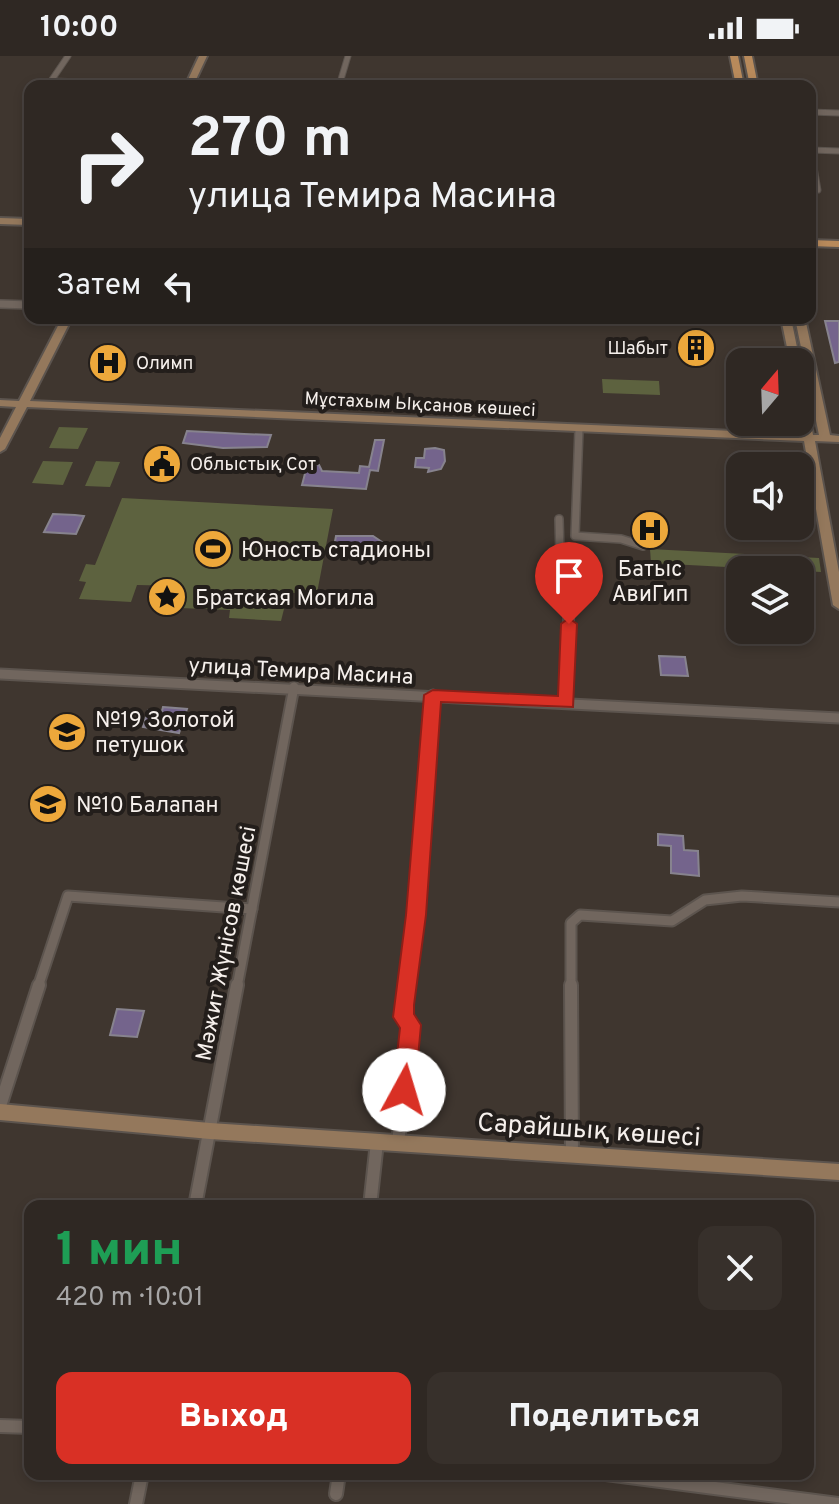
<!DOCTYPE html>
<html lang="ru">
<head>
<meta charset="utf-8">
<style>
  body { margin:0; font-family:Overpass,sans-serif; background:#37302b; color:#f1f3f6; height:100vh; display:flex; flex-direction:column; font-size:30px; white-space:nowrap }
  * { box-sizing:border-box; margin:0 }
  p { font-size:26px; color:#a7a6a6 }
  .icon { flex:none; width:44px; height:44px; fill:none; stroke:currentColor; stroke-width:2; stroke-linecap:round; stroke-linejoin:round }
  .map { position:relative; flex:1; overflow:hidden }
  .sheet { position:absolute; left:24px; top:1144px; width:790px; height:280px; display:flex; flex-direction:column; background:#2f2823; border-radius:16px; box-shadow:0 4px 12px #0003,0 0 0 2px #4a4441 }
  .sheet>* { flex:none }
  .top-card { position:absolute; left:24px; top:24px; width:792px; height:244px; border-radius:16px; box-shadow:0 4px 12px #0003,0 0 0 2px #4a4441; background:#2f2823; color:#f1f3f6; overflow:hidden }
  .needle { width:52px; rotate:19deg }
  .buttons { position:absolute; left:726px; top:292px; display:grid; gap:16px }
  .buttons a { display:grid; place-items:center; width:88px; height:88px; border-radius:16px; background:#2f2823; box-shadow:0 4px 12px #0003,0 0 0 2px #4a4441; font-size:40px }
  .pin { position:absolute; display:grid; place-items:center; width:68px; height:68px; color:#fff; margin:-82px -34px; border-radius:50% 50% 50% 0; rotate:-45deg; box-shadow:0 0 8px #0007 }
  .pin .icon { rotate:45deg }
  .me { position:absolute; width:88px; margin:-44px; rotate:6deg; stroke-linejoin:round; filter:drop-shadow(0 0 6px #0008) }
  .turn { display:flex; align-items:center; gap:28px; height:168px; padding:0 32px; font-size:36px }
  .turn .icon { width:104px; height:104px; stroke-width:2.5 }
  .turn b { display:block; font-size:56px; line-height:68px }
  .then { display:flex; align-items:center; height:76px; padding:0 32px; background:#0003; gap:16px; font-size:30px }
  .round { display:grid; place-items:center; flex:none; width:84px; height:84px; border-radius:16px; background:#37302b }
  .headline { display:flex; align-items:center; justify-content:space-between; height:136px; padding:0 32px }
  h1 { font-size:48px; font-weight:800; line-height:60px; color:#1e9e55 }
  .action { display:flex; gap:16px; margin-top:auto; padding:16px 32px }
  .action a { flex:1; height:92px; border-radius:16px; background:#d93025; color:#fff; font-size:32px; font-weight:800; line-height:92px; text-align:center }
  .action a+a { background:#37302b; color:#f1f3f6 }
  .status { display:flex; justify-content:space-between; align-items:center; height:56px; padding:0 40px; background:#2f2823; direction:ltr }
  .status svg { height:22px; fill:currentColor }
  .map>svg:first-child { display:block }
</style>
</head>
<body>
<div class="status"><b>10:00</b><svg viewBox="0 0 49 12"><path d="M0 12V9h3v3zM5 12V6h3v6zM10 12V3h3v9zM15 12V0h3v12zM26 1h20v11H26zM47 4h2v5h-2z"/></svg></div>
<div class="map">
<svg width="839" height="1448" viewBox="0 0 839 1448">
  <rect width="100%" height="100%" fill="#3f362f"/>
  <g fill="#5d623f">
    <path d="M602 323 659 325 660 339 603 337Z"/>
    <path d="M59 371 88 372 78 393 49 392Z"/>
    <path d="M43 405 73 406 63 429 32 427Z"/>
    <path d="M96 405 120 406 110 431 85 430Z"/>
    <path d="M122 442 333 453 317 537H288L281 565 229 562 230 554 180 552 183 530 137 529 131 546 79 543 86 526 79 525 86 508 95 509Z"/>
    <path d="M650 493 819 502 821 516 651 507Z"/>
  </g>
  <g fill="#74648c" stroke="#87838e" stroke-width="2">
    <path d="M825 265H839V306L835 307Z"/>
    <path d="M187 375 244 378 271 379 267 391 223 392 183 387Z"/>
    <path d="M375 384H384L378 415 370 414 366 433 302 429 307 410 311 408 319 409 322 415 359 417 360 410 369 411Z"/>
    <path d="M435 392 444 394 445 405 441 413 428 416 429 412 415 411 416 402H424L425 393Z"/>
    <path d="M53 458 75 459 84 460 76 478 44 476Z"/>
    <path d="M336 480H373L382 486 368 492 367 503 332 501Z"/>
    <path d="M659 600 685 601 688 620 661 619Z"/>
    <path d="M163 651 187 653 179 677 143 671 148 654 162 655Z"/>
    <path d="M658 778 683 780 684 794 698 795 699 820 671 817V790L658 789Z"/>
    <path d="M117 953 144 955 137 981 110 979Z"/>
  </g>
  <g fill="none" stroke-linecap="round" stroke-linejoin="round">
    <g stroke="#5c544e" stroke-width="7">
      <g id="street-far3">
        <path d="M51 25 189 29"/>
        <path d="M51 25 68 0"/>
        <path d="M339 30 348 0"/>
        <path d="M810 56 839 57"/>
        <path d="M810 133 818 134 811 94 839 95"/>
      </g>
    </g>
    <g stroke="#5c544e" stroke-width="10">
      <g id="street-far2">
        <path d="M0 248 30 249"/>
        <path d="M579 373 575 480 621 483 643 490"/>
        <path d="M559 463 561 535"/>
      </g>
    </g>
    <g stroke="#5c544e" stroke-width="13">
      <g id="street-far1">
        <path d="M561 533 569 541 567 646"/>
        <path d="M0 618 839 662"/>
        <path d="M38 931 68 840 252 853"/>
        <path d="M237 931 294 631"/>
        <path d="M406 931 416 859 433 639"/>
        <path d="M571 931V867L580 859 672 865 705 844 742 840 839 846"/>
      </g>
    </g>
    <g stroke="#5c544e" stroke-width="16">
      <g id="street">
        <path d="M571 929 572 1098"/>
        <path d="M0 1050 39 929"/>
        <path d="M398 1087 411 969 403 961 407 929"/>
        <path d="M195 1150 237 929"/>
        <path d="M370 1150 377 1086"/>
        <path d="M0 1370 30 1371"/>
        <path d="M606 1418 839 1448"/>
        <path d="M336 1438 339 1418"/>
        <path d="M136 1448 142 1418"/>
      </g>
    </g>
    <g stroke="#5c544e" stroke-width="4">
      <g id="secondary">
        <path d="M199 0H207L193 30H185Z"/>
        <path d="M0 162 30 163V169L0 168Z"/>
        <path d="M62 262H72L30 345 803 378 800 332 805 335 813 379H819L795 262H805L830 379 839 380V386L815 385 839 516V553L833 549 804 385 27 351 5 393 0 396V382L16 351 0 350V344L19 345Z"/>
        <path d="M781 262H791L800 306H790Z"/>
        <path d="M0 1048 210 1067 839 1108V1124L210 1083 0 1064Z"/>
      </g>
    </g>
    <g stroke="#5c544e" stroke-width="4">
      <g id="primary">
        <path d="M730 0H738L744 30H736Z"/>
        <path d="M744 0H752L758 30H750Z"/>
        <path d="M810 184 839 185V191L810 190Z"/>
      </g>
    </g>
    <use href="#street-far3" stroke="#71665e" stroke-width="5"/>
    <use href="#street-far2" stroke="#71665e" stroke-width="7"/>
    <use href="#street-far1" stroke="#71665e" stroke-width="9"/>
    <use href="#street" stroke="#71665e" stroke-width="12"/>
    <use href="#secondary" fill="#94785c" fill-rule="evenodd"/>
    <use href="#primary" fill="#b88a5b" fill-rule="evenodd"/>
  </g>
  <path fill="#d93025" stroke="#8d1f18" stroke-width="2" d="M569 562 577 568 573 651 441 646 426 859 414 949V958L421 969 415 1034 412 1041 404 1044 396 1041 393 1034 400 972 393 961 406 859 424 639 433 634 558 640 561 568Z"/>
  <defs>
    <g id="building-disc" transform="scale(2)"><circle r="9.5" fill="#eda83b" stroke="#231e1b"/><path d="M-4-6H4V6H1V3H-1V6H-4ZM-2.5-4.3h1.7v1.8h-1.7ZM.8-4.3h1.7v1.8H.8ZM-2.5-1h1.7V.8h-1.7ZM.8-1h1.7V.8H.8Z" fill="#111"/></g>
    <g id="hospital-disc" transform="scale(2)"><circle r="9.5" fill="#eda83b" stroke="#231e1b"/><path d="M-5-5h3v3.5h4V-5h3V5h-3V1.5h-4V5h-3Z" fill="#111"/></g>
    <g id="civic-disc" transform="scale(2)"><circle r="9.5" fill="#eda83b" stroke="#231e1b"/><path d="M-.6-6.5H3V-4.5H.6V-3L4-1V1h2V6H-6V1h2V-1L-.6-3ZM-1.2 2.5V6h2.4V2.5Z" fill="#111"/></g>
    <g id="stadium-disc" transform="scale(2)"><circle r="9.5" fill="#eda83b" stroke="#231e1b"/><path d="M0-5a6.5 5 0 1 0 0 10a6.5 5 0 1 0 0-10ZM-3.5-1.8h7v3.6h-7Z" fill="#111"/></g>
    <g id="sight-disc" transform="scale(2)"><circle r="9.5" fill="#eda83b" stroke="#231e1b"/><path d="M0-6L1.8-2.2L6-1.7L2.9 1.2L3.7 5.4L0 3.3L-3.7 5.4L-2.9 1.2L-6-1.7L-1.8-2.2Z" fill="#111"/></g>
    <g id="school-disc" transform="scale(2)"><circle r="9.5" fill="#eda83b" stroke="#231e1b"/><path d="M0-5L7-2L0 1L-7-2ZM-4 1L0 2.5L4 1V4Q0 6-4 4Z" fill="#111"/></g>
  </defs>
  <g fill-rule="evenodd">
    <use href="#building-disc" x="696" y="292"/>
    <use href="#hospital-disc" x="108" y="307"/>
    <use href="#civic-disc" x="162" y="408"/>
    <use href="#hospital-disc" x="650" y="474"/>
    <use href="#stadium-disc" x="213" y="493"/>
    <use href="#sight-disc" x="167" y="541"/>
    <use href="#school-disc" x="67" y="676"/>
    <use href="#school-disc" x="48" y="748"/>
  </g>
  <g text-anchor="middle" stroke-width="8" stroke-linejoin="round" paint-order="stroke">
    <g font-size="18" fill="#f6f0ec" stroke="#231e1b" text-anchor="start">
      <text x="668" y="298" text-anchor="end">Шабыт</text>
      <text x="136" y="313">Олимп</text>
      <text x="190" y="414">Облыстық Сот</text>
    </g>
    <g font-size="18" fill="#f6f0ec" stroke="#231e1b">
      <text transform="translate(420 348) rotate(3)" y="6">Мұстахым Ықсанов көшесі</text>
    </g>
    <g font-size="22" fill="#f6f0ec" stroke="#231e1b" text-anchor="start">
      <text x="241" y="501">Юность стадионы</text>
      <text x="650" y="520" text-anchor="middle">Батыс<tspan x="650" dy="25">АвиГип</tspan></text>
      <text x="195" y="549">Братская Могила</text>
      <text x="95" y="671">№19 Золотой<tspan x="95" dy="25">петушок</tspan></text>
      <text x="76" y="756">№10 Балапан</text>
    </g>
    <g font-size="22" fill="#f6f0ec" stroke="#231e1b">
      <text transform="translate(301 614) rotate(3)" y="8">улица Темира Масина</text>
      <text transform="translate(225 887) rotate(-79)" y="8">Мәжит Жүнісов көшесі</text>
    </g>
    <g font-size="26" fill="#f6f0ec" stroke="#231e1b">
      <text transform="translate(589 1073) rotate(4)" y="9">Сарайшық көшесі</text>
    </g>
  </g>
</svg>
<div class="buttons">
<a><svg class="needle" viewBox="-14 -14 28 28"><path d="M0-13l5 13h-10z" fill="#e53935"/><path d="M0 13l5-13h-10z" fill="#a7a6a6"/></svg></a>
<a><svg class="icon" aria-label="sound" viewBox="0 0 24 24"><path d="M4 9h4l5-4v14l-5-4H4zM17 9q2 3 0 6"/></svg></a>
<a><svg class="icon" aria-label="layers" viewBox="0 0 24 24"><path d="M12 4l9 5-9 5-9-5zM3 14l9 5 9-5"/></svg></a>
</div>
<div class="pin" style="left:569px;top:568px;background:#d93025"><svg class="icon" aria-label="arrive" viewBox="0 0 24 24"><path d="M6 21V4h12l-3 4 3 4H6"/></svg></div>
<svg class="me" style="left:404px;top:1034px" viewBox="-20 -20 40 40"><circle r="19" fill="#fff"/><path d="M0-13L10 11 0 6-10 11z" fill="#d93025"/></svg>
<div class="top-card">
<div class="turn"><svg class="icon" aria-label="right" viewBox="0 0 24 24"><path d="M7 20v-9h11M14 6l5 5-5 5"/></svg><div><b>270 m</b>улица Темира Масина</div></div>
<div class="then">Затем<svg class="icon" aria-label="left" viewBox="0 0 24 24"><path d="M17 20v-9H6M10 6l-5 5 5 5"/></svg></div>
</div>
<section class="sheet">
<div class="headline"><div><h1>1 мин</h1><p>420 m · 10:01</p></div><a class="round"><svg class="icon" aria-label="close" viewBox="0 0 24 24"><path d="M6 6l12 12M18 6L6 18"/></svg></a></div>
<div class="action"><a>Выход</a><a>Поделиться</a></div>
</section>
</div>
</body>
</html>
